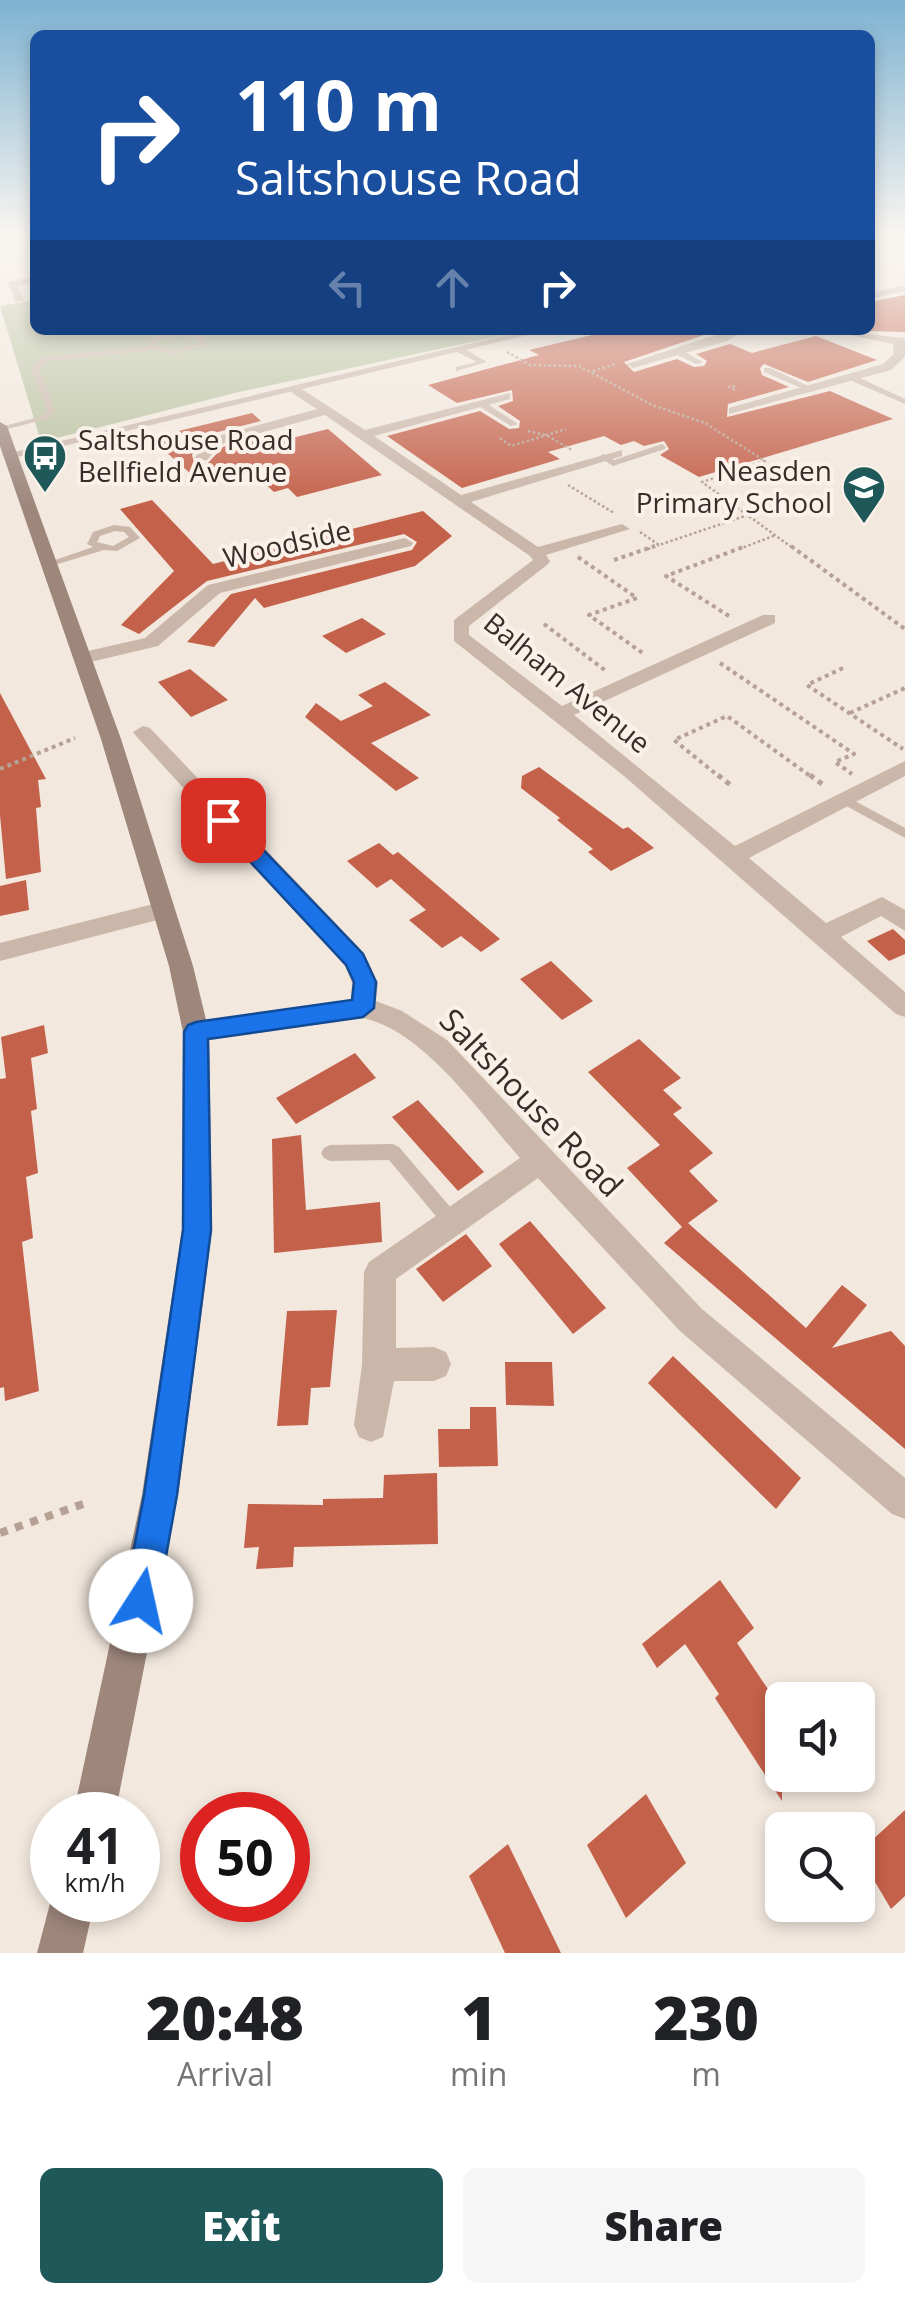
<!DOCTYPE html>
<html lang="en">
<head>
<meta charset="utf-8">
<style>
  body { margin:0; font-family:"Open Sans",sans-serif; background:#f6f6f6; color:#202124; height:100vh; display:flex; flex-direction:column; font-size:38px; white-space:nowrap }
  * { box-sizing:border-box; margin:0 }
  p { font-size:32px; color:#757577 }
  .icon { flex:none; width:55px; height:55px; fill:none; stroke:currentColor; stroke-width:2; stroke-linecap:round; stroke-linejoin:round }
  .map { position:relative; height:1953px; overflow:hidden }
  .details { display:flex; flex-direction:column; background:#fff; flex:1 }
  .details>* { flex:none }
  .banner { position:absolute; left:30px; top:30px; width:845px; height:305px; border-radius:15px; box-shadow:0 5px 15px #0003; background:#1a4fa0; color:#fff; overflow:hidden }
  .fabs { position:absolute; left:765px; top:1682px; display:grid; gap:20px }
  .fabs a { display:grid; place-items:center; width:110px; height:110px; border-radius:15px; background:#fff; box-shadow:0 5px 15px #0003; font-size:50px }
  .speed { position:absolute; left:30px; top:1792px; display:flex; gap:20px; font-size:50px; font-weight:700; text-align:center }
  .speed>* { display:grid; place-content:center; width:130px; height:130px; border-radius:50%; background:#fff; box-shadow:0 5px 15px #0003; line-height:1 }
  .speed small { font-size:25px; font-weight:400 }
  .speed .limit { border:15px solid #d22; background:#fff; color:#111 }
  .pin { position:absolute; display:grid; place-items:center; width:85px; height:85px; color:#fff; margin:-42px; border-radius:20px; box-shadow:0 5px 15px #0006 }
  .me { position:absolute; width:110px; margin:-55px; rotate:10deg; stroke-linejoin:round; filter:drop-shadow(0 0 8px #0008) }
  .turn { display:flex; align-items:center; gap:35px; height:210px; padding:0 40px; font-size:45px }
  .turn .icon { width:130px; height:130px; stroke-width:2.5 }
  .turn b { display:block; font-size:70px; line-height:85px }
  .lanes { display:flex; align-items:center; height:95px; padding:0 40px; background:#0003; justify-content:center; gap:50px; direction:ltr }
  .lanes .off { opacity:.35 }
  .eta { display:flex; justify-content:space-evenly; align-items:center; height:170px; text-align:center }
  .eta b { font-size:60px; font-weight:800; line-height:70px }
  .action { display:flex; gap:20px; margin-top:auto; padding:20px 40px }
  .action a { flex:1; height:115px; border-radius:15px; background:#1f5859; color:#fff; font-size:40px; font-weight:800; line-height:115px; text-align:center }
  .action a+a { background:#f6f6f6; color:#202124 }
  .map>svg:first-child { display:block }
</style>
</head>
<body>
<div class="map">
<svg width="905" height="1953" viewBox="0 0 905 1953">
  <rect width="100%" height="100%" fill="#f2e8de"/>
  <path fill="#b7c19e" d="M35 300V330H527L239 392 41 442 0 306Z"/>
  <g fill="#c4614a">
    <path d="M905 295V332L870 331V302Z"/>
    <path d="M613 330H698L707 334 624 362 634 372 677 359 694 367 704 366 707 361 696 354 730 344 752 353 816 336 877 360 808 382 764 364 760 368 762 375 789 387 728 404 727 417 830 391 893 419 699 477 660 455 669 449 664 441 644 446 634 441 621 445 604 436 548 452 560 459 462 488 387 436 480 411 509 429 519 428 520 421 498 406 513 401 512 390 457 403 428 385 539 355 529 350Z"/>
    <path d="M252 413 261 421 210 434 192 455 194 462 207 464 223 447 275 433 284 440 328 429 382 475 297 497 288 488 274 492 258 477 235 482 219 466 190 473 150 438Z"/>
    <path d="M152 500 213 564 423 511 452 536 415 566 264 608 255 598 214 647 187 642 231 594 412 550 417 542 404 534 207 581 139 634 121 625 174 571 120 509Z"/>
    <path d="M362 618 386 634 346 653 322 636Z"/>
    <path d="M190 669 228 700 191 717 158 682Z"/>
    <path d="M385 682 431 715 371 743 419 778 396 791 305 717 316 703 341 721 373 706 358 695Z"/>
    <path d="M0 693 46 779 38 780 41 807 36 808 41 872 6 879 0 815Z"/>
    <path d="M539 767 623 829 628 827 654 848 611 871 588 852 593 849 557 820 560 818 521 788 522 776Z"/>
    <path d="M379 843 393 855 398 852 500 939 481 952 461 936 442 948 409 920 426 910 391 879 377 888 347 861Z"/>
    <path d="M26 880 29 910 0 916V886Z"/>
    <path d="M893 929 905 940V954L889 961 867 941Z"/>
    <path d="M551 961 593 1001 562 1020 520 979Z"/>
    <path d="M44 1025 48 1053 31 1058 37 1109 31 1111 38 1173 26 1177 33 1238 22 1242 39 1391 5 1401 4 1387 0 1388V1079L6 1078 1 1037Z"/>
    <path d="M639 1039 681 1078 663 1090 682 1108 673 1114 713 1153 689 1171 718 1201 688 1223 806 1328 842 1285 867 1305 832 1348 891 1331 905 1346V1449L664 1243 682 1227 627 1168 660 1145 588 1072Z"/>
    <path d="M355 1053 376 1078 296 1124 276 1098Z"/>
    <path d="M418 1100 484 1172 458 1191 392 1117Z"/>
    <path d="M301 1135 306 1210 380 1202 382 1242 274 1253 272 1139Z"/>
    <path d="M530 1221 606 1308 573 1334 499 1244Z"/>
    <path d="M466 1234 492 1266 443 1302 416 1269Z"/>
    <path d="M337 1310 330 1387 311 1388 308 1425 277 1426 287 1311Z"/>
    <path d="M673 1356 801 1478 776 1509 648 1383Z"/>
    <path d="M505 1362H552L554 1406 506 1405Z"/>
    <path d="M470 1407H496L498 1466 439 1467 438 1429H470Z"/>
    <path d="M437 1473 438 1544 294 1547 293 1567 256 1569 259 1547 244 1548 248 1504 323 1505V1499L383 1498 384 1475Z"/>
    <path d="M720 1580 754 1628 737 1643 782 1710V1801L715 1698 719 1694 685 1644 657 1668 642 1644Z"/>
    <path d="M646 1794 686 1863 626 1918 587 1845Z"/>
    <path d="M905 1810V1896L891 1909 858 1853Z"/>
    <path d="M508 1844 561 1953H505L469 1876Z"/>
  </g>
  <g fill="none" stroke-linecap="round" stroke-linejoin="round">
    <g stroke="#b6a194" stroke-width="2.5" stroke-dasharray="2.5 2.5" stroke-linecap="butt">
      <path d="M507 352 530 365 579 366 652 405 705 423 765 461 702 482 794 549"/>
      <path d="M593 371 616 364"/>
      <path d="M735 386 729 387 737 391"/>
      <path d="M528 431 546 435 572 450"/>
      <path d="M500 438 511 446 566 429"/>
      <path d="M568 485 614 513"/>
      <path d="M640 532 659 545 748 515"/>
      <path d="M648 549 659 545"/>
      <path d="M739 549 776 535"/>
    </g>
    <g stroke="#b6a194" stroke-width="4" stroke-dasharray="4 4" stroke-linecap="butt">
      <path d="M791 546 905 629"/>
      <path d="M578 557 637 598 589 615 644 654"/>
      <path d="M614 560 655 546"/>
      <path d="M729 616 666 576 746 546"/>
      <path d="M544 624 606 671"/>
      <path d="M720 663 854 754 835 762 852 774"/>
      <path d="M843 668 807 685 903 749"/>
      <path d="M850 713 905 688"/>
      <path d="M0 769 75 738"/>
      <path d="M721 778 674 740 727 716 813 778"/>
    </g>
    <g stroke="#b6a194" stroke-width="5" stroke-dasharray="5 5" stroke-linecap="butt">
      <path d="M718 775 733 787"/>
      <path d="M810 775 825 786"/>
    </g>
    <path stroke="#b6a194" stroke-width="8" stroke-dasharray="8 8" stroke-linecap="butt" d="M0 1533 86 1503"/>
    <g fill="#cab7aa" fill-rule="evenodd">
      <path d="M502 330H510L519 336 513 337Z"/>
      <path d="M182 332 203 337 206 345 174 355 155 350 47 361 39 369 55 409 50 418 0 431V427L43 416 47 409 31 369 42 357 146 347 156 336ZM182 336 198 339V344L174 351 154 345 160 339Z"/>
      <path d="M457 348H463L487 362 456 371V367L477 362 457 352Z"/>
      <path d="M675 350H681L703 362 696 364 675 354Z"/>
      <path d="M764 368H770L817 390 810 392 764 372Z"/>
      <path d="M852 377H858L905 399V404L852 381Z"/>
      <path d="M477 401H483L518 424 511 426 477 405Z"/>
      <path d="M662 444 666 447 665 449 613 466 599 457 603 454 614 460Z"/>
      <path d="M114 525 130 527 140 538 117 551 104 550 48 567 43 564 93 547 87 544 93 532ZM115 531 124 532 129 537 113 546 97 542 100 536Z"/>
      <path d="M844 795 905 828V838L839 802V796Z"/>
      <path d="M393 1144 399 1147 457 1215 460 1221 457 1227 451 1229 445 1227 389 1160 330 1161 324 1158 321 1153 324 1148 330 1145Z"/>
    </g>
    <g fill="#cab7aa" fill-rule="evenodd">
      <path d="M35 234V238L0 243V237Z"/>
      <path d="M35 276V282L18 286 24 300 15 302 8 282Z"/>
      <path d="M905 285V291L870 299V293Z"/>
      <path d="M731 330H746L727 341 633 368 627 364Z"/>
      <path d="M826 330 905 338V357L891 370 729 414V408L883 364 894 354 893 344Z"/>
      <path d="M297 386 365 430 510 393V399L374 436 461 495 622 450V456L471 502 538 547 622 524 630 529 546 555 550 561 548 564 469 626V635L562 706 763 615H775V623L574 715 735 846 905 761V776L749 858 826 923 882 897 905 910V931L881 916 841 937 905 992V1017L896 1014 624 776 454 641V620L533 560 530 556 325 415 221 444 207 460H197L195 457 211 438 317 409 292 393V387Z"/>
      <path d="M405 538 413 543 411 546 220 593 158 646 82 664 73 658 75 654 145 638 208 585Z"/>
      <path d="M143 726 150 728 364 953 378 983 376 1001 402 1011 447 1040 702 1309 905 1478V1519L892 1514 680 1331 538 1178 396 1279V1348L434 1347 446 1352 451 1364 446 1376 434 1381H394L383 1437 371 1442 359 1437 354 1425 362 1365 364 1272 369 1262 520 1158C480 1113 424 1031 363 1018L196 1042 187 1039 183 1032 187 1025 196 1022 351 1000 352 983 345 965 136 736 133 732Z"/>
      <path d="M161 902 169 905 173 911 169 917 0 961V943Z"/>
    </g>
    <path fill="#cab7aa" fill-rule="evenodd" d="M528 330H549L9 459 2 455Z"/>
    <g fill="#9e867b" fill-rule="evenodd">
      <path d="M0 422 7 426 121 739 193 966 209 1032 212 1230 178 1495 115 1815H73L142 1495 182 1230 183 1032 169 966 101 739 0 446Z"/>
      <path d="M52 1896V1900H95L83 1953H37Z"/>
    </g>
  </g>
  <linearGradient id="sky" x2="0" y2="1"><stop stop-color="#7db2d1"/><stop offset="0.46" stop-color="#f9f5f0"/><stop offset="1" stop-color="#f9f5f0" stop-opacity="0"/></linearGradient>
  <rect width="905" height="508" fill="url(#sky)"/>
  <path fill="#1a73e8" stroke="#114b97" stroke-width="2.5" d="M223 813 230 815 363 954 376 982 374 1008 363 1017 208 1039 211 1230 177 1495 158 1601 153 1613 141 1619 129 1613 124 1601 144 1495 183 1230 184 1032 188 1025 196 1022 352 1000 354 982 346 965 216 825 213 820Z"/>
  <defs>
    <g id="bus-pin" transform="scale(2.25)"><path d="M0 17L-7.5 6A9.5 9.5 0 1 1 7.5 6Z" fill="#1f5859" stroke="#faf2ea"/><path d="M-5-6H5V4H4V6H2V4H-2V6H-4V4H-5ZM-3.5-4V0h7V-4ZM-3.5 1.2v1.5H-2V1.2ZM2 1.2v1.5H3.5V1.2Z" fill="#fff"/></g>
    <g id="school-pin" transform="scale(2.25)"><path d="M0 17L-7.5 6A9.5 9.5 0 1 1 7.5 6Z" fill="#1f5859" stroke="#faf2ea"/><path d="M0-5L7-2L0 1L-7-2ZM-4 1L0 2.5L4 1V4Q0 6-4 4Z" fill="#fff"/></g>
  </defs>
  <g fill-rule="evenodd">
    <use href="#bus-pin" x="45" y="456"/>
    <use href="#school-pin" x="864" y="487"/>
  </g>
  <g text-anchor="middle" stroke-width="8" stroke-linejoin="round" paint-order="stroke">
    <g font-size="28" fill="#382d29" stroke="#faf2ea" text-anchor="start">
      <text x="78" y="450">Saltshouse Road<tspan x="78" dy="32">Bellfield Avenue</tspan></text>
      <text x="832" y="481" text-anchor="end">Neasden<tspan x="832" dy="32">Primary School</tspan></text>
    </g>
    <g font-size="28" fill="#382d29" stroke="#faf2ea">
      <text transform="translate(287 544) rotate(-13)" y="10">Woodside</text>
      <text transform="translate(567 683) rotate(39)" y="10">Balham Avenue</text>
    </g>
    <g font-size="32" fill="#382d29" stroke="#faf2ea">
      <text transform="translate(531 1103) rotate(46)" y="11">Saltshouse Road</text>
    </g>
  </g>
</svg>
<div class="fabs">
<a><svg class="icon" aria-label="sound" viewBox="0 0 24 24"><path d="M4 9h4l5-4v14l-5-4H4zM17 9q2 3 0 6"/></svg></a>
<a><svg class="icon" aria-label="search" viewBox="0 0 24 24"><circle cx="10" cy="10" r="6"/><path d="M15 15l6 6"/></svg></a>
</div>
<div class="speed"><div>41<small>km/h</small></div><div class="limit">50</div></div>
<div class="pin" style="left:223px;top:820px;background:#d93025"><svg class="icon" aria-label="arrive" viewBox="0 0 24 24"><path d="M6 21V4h12l-3 4 3 4H6"/></svg></div>
<svg class="me" style="left:141px;top:1601px" viewBox="-20 -20 40 40"><circle r="19" fill="#fff"/><path d="M0-13L10 11 0 6-10 11z" fill="#1a73e8"/></svg>
<div class="banner">
<div class="turn"><svg class="icon" aria-label="right" viewBox="0 0 24 24"><path d="M7 20v-9h11M14 6l5 5-5 5"/></svg><div><b>110 m</b>Saltshouse Road</div></div>
<div class="lanes"><svg class="icon off" aria-label="left" viewBox="0 0 24 24"><path d="M17 20v-9H6M10 6l-5 5 5 5"/></svg><svg class="icon off" aria-label="ahead" viewBox="0 0 24 24"><path d="M12 20V5M6 11l6-6 6 6"/></svg><svg class="icon" aria-label="right" viewBox="0 0 24 24"><path d="M7 20v-9h11M14 6l5 5-5 5"/></svg></div>
</div>
</div>
<section class="details">
<div class="eta">
<div><b>20:48</b><p>Arrival</p></div>
<div><b>1</b><p>min</p></div>
<div><b>230</b><p>m</p></div>
</div>
<div class="action"><a>Exit</a><a>Share</a></div>
</section>
</body>
</html>
